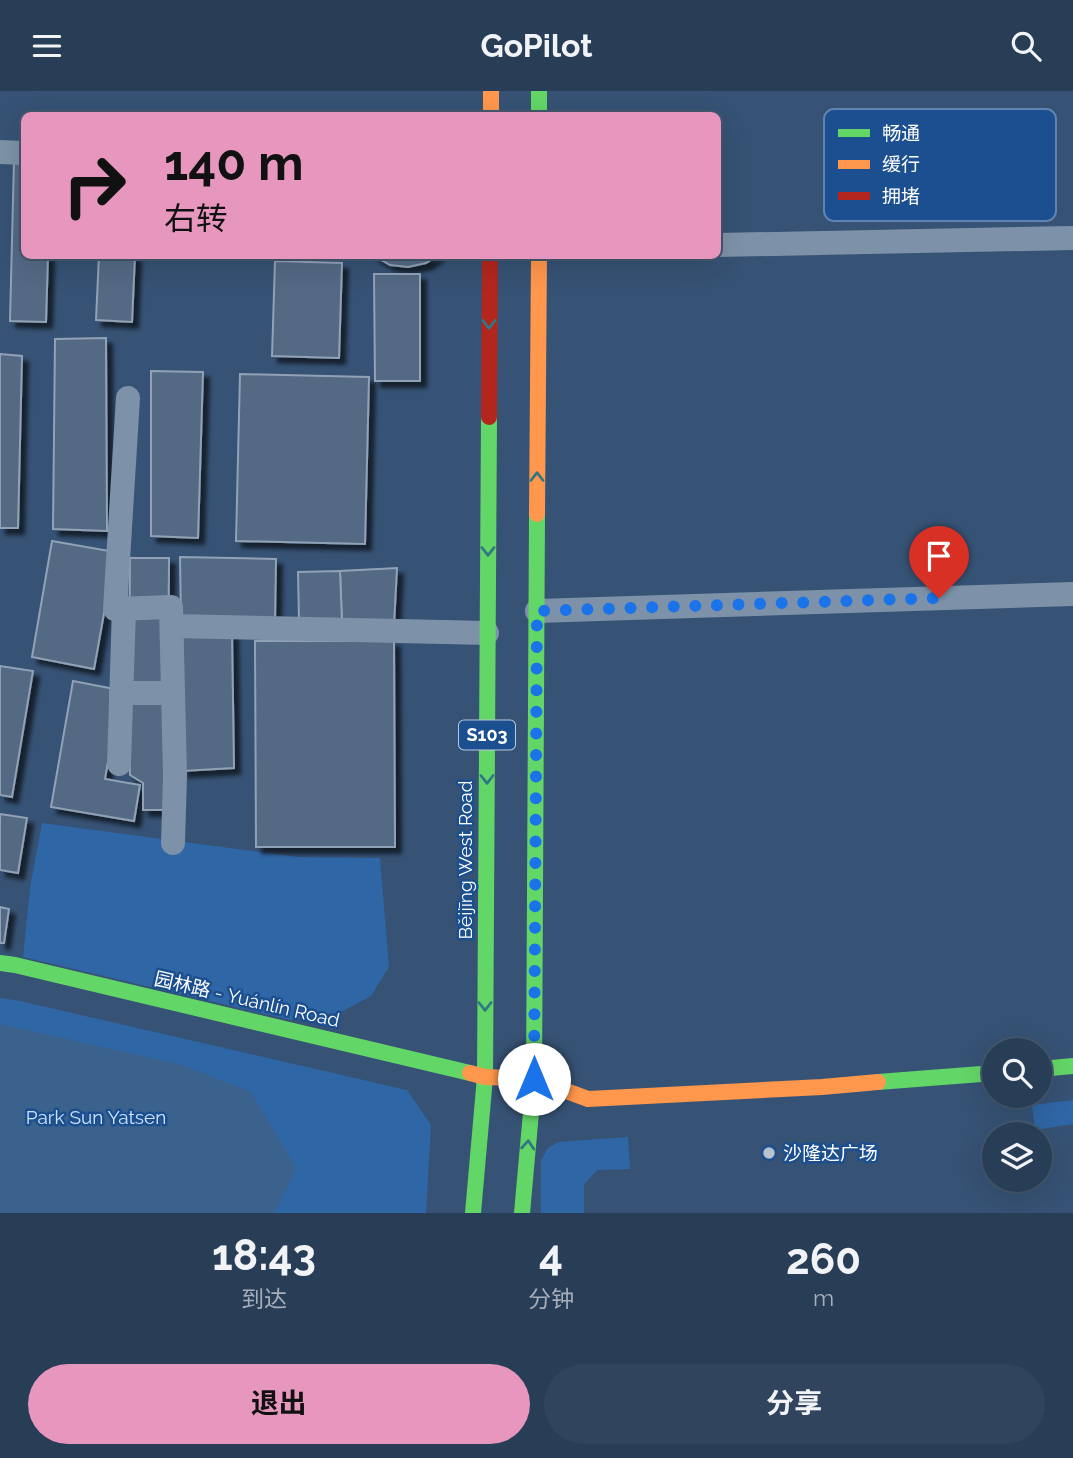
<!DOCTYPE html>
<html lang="zh">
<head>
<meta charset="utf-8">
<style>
  body { margin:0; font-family:Raleway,"Noto Sans SC",sans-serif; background:#30455d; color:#f1f3f6; height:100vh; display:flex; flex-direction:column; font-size:26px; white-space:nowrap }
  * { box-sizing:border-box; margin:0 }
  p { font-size:23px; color:#a5aeba }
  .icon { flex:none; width:38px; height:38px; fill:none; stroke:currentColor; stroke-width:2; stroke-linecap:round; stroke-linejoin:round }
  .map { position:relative; height:1122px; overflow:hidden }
  .panel { display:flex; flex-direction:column; background:#283e57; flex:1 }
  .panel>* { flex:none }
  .top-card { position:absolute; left:21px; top:21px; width:700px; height:147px; border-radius:10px; box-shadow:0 7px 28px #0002,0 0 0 2px #44576d; background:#e797bd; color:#111; overflow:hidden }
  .controls { position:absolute; left:982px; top:947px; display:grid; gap:14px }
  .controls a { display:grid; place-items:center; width:70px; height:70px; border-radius:50%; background:#283e57; box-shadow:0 7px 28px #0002,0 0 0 2px #44576d; font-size:35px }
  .pin { position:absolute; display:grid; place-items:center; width:60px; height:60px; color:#fff; margin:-72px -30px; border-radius:50% 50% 50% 0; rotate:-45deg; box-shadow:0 0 7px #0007 }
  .pin .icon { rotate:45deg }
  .me { position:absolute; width:77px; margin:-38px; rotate:0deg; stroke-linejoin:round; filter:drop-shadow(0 0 5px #0008) }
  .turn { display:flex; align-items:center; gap:24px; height:147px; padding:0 28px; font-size:32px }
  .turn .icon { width:91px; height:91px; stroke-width:2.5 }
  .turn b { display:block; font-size:49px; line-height:60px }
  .eta { display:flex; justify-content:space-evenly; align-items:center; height:119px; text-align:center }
  .eta b { font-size:42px; font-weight:700; line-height:49px }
  .cta { display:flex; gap:14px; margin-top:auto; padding:14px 28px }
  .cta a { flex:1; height:80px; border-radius:42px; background:#e797bd; color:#111; font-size:28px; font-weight:700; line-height:80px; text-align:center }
  .cta a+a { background:#30455d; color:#f1f3f6 }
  header { display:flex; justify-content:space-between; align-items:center; height:91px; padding:0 28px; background:#283e57; font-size:32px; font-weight:700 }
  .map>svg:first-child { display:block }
</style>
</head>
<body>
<header><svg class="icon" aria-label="menu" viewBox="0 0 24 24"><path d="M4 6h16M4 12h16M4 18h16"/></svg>GoPilot<svg class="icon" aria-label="search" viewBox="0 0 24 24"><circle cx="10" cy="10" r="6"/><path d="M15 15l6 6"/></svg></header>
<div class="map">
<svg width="1073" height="1122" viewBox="0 0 1073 1122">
  <defs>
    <filter id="shadow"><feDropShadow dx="6" dy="6" stdDeviation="2" flood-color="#0009"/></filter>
  </defs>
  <rect width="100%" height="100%" fill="#365274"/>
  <g fill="#2f66a5">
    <path d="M42 732 298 766 380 767 389 876 371 905 341 921 290 929 23 866 30 797Z"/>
    <path d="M0 907 20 910 407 999 431 1034 426 1122H0Z"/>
    <path d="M1073 1009V1033L1035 1039 1032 1014Z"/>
    <path d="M628 1046 630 1078 597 1079 584 1094V1122H541V1069L548 1057 558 1051Z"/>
  </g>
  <path fill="#3b618d" d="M0 933 182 974 251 1001 296 1077 275 1122H0Z"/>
  <g fill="#526984" stroke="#92a2b6" stroke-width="2" filter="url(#shadow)">
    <path d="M14 69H24V164H48L46 231 10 230Z"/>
    <path d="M99 164H135L132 231 96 229Z"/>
    <path d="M373 164H438L426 172 408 176 390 174Z"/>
    <path d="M275 170 342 172 339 267 272 265Z"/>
    <path d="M374 183H420V290H375Z"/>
    <path d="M106 247 107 440 53 438 55 248Z"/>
    <path d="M0 263 22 265 18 437H0Z"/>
    <path d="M151 280 203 281 198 447 151 445Z"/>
    <path d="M240 283 369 286 365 453 236 450Z"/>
    <path d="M52 450 115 461 94 578 32 566Z"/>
    <path d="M180 466 276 468 275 531 181 527Z"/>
    <path d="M130 467H169L168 595 129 594Z"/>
    <path d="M397 477 394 534 342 532 340 480Z"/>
    <path d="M340 480 342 532 299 530 298 481Z"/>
    <path d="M181 540 232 542 234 677 182 680Z"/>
    <path d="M255 550H394L395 756H256Z"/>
    <path d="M0 575 33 580 12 706 0 704Z"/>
    <path d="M73 590 120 599 105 688 140 694 134 730 51 716Z"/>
    <path d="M164 603 166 719H143V692L130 684 128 604Z"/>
    <path d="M0 723 27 727 18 782 0 779Z"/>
    <path d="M0 816 9 818 4 852H0Z"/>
  </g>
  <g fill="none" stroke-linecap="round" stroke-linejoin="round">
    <g stroke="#7d92a8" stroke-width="24">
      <path d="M0 61 24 62"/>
      <path d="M718 154 1073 147"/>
      <path d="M128 307 115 518 171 516 175 685 173 752"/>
      <path d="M537 520 1073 503"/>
      <path d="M172 535 487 542"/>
      <path d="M121 602H173"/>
      <path d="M119 673 124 518"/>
    </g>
    <g stroke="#63d668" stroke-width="16">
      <path d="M539 0V24"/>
      <path d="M0 872 15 874 470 982"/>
      <path d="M1040 978 1073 975"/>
      <path d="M878 991 994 982"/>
      <path d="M473 1122 485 986 489 326"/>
      <path d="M522 1122 534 988 537 423"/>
    </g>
    <g stroke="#ff974d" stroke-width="16">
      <path d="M491 0V24"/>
      <path d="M537 423 539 164"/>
      <path d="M470 982 485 986 534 988 588 1008 822 996 878 991"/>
    </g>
    <path stroke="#b3261e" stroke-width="16" d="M489 326 490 164"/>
  </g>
  <defs><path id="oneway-chevron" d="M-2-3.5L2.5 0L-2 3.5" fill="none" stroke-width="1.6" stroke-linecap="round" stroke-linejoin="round" transform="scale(1.75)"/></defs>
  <g stroke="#317883">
    <use href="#oneway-chevron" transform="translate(489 233) rotate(90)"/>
    <use href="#oneway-chevron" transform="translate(537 386) rotate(-90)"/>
    <use href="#oneway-chevron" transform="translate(488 460) rotate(90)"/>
    <use href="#oneway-chevron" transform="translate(487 688) rotate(90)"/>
    <use href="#oneway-chevron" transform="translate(485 915) rotate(90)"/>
    <use href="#oneway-chevron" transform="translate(528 1054) rotate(-85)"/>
  </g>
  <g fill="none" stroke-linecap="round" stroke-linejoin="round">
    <path stroke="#1a73e8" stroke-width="12" stroke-dasharray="0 21.6" d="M534 988 537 520 939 507"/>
  </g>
  <circle fill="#b9c2ce" stroke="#1b4f8f" stroke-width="2.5" cx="769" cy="1062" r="7"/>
  <g text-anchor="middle" stroke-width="5" stroke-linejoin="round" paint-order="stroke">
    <rect fill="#1b4f8f" stroke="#bbcadd" stroke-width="2" x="459" y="629.5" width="56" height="29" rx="5"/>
    <g font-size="18" font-weight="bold" fill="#fff">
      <text x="487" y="650">S103</text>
    </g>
    <g font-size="19" fill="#fff" stroke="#1b4f8f">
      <text transform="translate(465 769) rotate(-90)" y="7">Běijīng West Road</text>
      <text transform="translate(247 908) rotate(13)" y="7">园林路 - Yuánlín Road</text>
    </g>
    <g font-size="19" fill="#cfe3fa" stroke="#1b4f8f">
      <text x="96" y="1033">Park Sun Yatsen</text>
    </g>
    <g font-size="19" fill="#fff" stroke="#1b4f8f" text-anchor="start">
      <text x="783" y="1069">沙隆达广场</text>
    </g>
  </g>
  <rect x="824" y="18" width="232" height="112" rx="10" fill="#1b4f8f" stroke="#5f84b1" stroke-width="2"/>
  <rect x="838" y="38" width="32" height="8" fill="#63d668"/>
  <rect x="838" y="69" width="32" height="9" fill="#ff974d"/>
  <rect x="838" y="101" width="32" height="8" fill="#b3261e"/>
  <g font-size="19" fill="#fff">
    <text x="882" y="49">畅通</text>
    <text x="882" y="80">缓行</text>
    <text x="882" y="112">拥堵</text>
  </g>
</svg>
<div class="controls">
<a><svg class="icon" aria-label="search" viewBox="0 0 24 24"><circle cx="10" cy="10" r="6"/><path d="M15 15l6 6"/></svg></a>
<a><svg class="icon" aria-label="layers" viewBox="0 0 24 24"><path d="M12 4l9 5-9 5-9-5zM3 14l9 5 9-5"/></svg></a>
</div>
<div class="pin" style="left:939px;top:507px;background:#d93025"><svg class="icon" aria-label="arrive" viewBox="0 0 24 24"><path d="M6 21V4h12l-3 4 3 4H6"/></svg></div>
<svg class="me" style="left:534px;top:988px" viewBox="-20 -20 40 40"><circle r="19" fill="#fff"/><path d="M0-13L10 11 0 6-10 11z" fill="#1a73e8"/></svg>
<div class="top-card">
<div class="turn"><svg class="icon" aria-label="right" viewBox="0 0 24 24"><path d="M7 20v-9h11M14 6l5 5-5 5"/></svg><div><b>140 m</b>右转</div></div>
</div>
</div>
<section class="panel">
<div class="eta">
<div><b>18:43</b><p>到达</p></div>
<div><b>4</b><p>分钟</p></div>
<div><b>260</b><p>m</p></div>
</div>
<div class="cta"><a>退出</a><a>分享</a></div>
</section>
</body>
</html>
